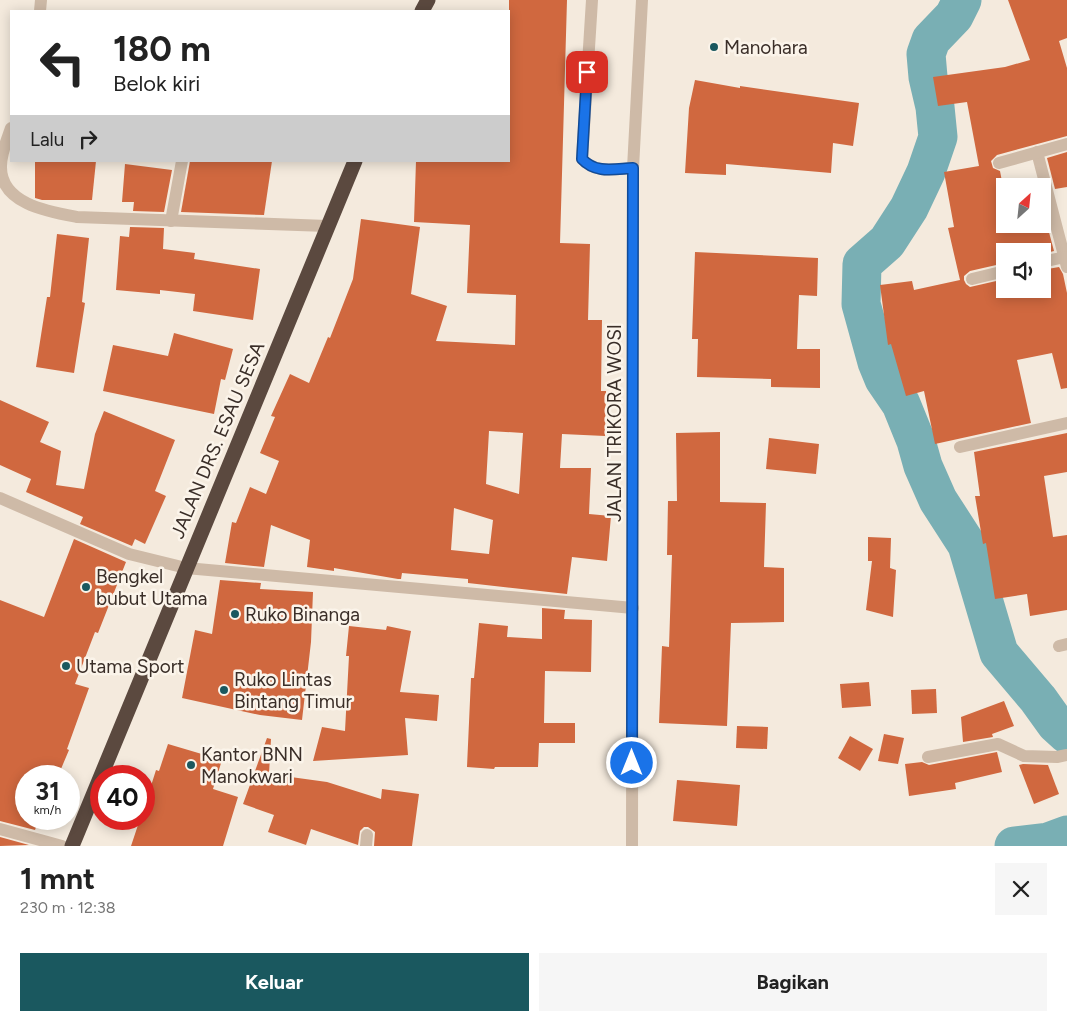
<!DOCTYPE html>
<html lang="id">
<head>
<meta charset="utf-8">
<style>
  body { margin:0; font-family:Figtree,sans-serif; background:#f6f6f6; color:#222; height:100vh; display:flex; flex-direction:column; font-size:19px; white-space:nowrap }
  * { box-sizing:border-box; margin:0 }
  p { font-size:16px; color:#767676 }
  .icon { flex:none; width:28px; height:28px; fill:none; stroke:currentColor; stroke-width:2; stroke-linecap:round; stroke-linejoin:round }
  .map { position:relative; height:846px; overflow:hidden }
  .side { display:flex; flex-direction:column; background:#fff; flex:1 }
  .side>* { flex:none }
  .top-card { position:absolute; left:10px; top:10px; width:500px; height:152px; border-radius:0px; box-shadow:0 2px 12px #0003; background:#fff; color:#222; overflow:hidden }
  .needle { width:32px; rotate:27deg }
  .buttons { position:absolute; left:996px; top:178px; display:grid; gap:10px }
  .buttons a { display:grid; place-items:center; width:55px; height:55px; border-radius:0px; background:#fff; box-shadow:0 2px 12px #0003; font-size:25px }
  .speed { position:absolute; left:15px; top:765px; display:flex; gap:10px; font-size:25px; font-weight:700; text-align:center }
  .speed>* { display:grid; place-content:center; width:65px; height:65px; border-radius:50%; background:#fff; box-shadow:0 2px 12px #0003; line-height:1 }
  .speed small { font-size:12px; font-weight:400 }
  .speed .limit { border:8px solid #d22; background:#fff; color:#111 }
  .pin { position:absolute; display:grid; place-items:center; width:42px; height:42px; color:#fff; margin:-21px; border-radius:10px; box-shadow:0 2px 8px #0006 }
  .me { position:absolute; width:55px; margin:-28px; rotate:0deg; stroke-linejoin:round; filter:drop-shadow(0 0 4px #0008) }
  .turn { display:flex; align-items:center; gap:18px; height:105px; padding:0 20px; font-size:22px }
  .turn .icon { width:65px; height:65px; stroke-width:2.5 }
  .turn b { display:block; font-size:35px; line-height:42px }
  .then { display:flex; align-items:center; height:48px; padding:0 20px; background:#0003; gap:10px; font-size:19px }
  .round { display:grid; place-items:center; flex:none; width:52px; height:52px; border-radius:0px; background:#f6f6f6 }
  .head { display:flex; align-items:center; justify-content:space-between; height:85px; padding:0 20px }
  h1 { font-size:30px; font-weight:700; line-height:38px }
  .cta { display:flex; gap:10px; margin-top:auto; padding:10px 20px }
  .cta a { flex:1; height:58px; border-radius:0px; background:#1a585f; color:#fff; font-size:20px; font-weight:700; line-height:58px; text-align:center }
  .cta a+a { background:#f6f6f6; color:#222 }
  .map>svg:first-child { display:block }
</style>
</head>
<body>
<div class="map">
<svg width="1067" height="846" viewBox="0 0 1067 846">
  <rect width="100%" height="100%" fill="#f4eadd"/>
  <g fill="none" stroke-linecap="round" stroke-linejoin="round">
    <g stroke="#79afb4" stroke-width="39">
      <path d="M962 0 954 16 931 40 926 54 928 77 935 107 938 137 926 172 909 208 887 242 862 264 861 304 877 362 884 379 901 404 916 441 923 466 938 500 967 545 999 653 1038 699 1056 724 1067 734"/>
      <path d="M1014 846 1048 842 1067 835"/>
    </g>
  </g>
  <g fill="#d0683f" fill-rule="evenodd">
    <path d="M509 0H567L560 243 590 244 588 320H602L601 391H606L605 436 562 434 560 468H591L589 514 611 516 607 561 572 557 567 594 468 583V579L402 573 401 579H398L334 568V571L307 567 310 540 271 525 264 567 225 563 232 522 236 523 250 487 266 494 279 461 260 453 275 417 271 416 290 374 309 383 328 337 330 338 353 279 361 219 420 227 411 294 447 306 436 341 515 345 516 295 467 293 470 225 414 222 416 161H509ZM489 431 523 433 519 494 486 484ZM454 508 493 520 489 554 451 550Z"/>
    <path d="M1008 0H1067V38L1059 41 1067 68V136L997 155 991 161 993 168 1000 171 1005 197V224H1042V222L1046 221 1054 251 1042 254V251H1005V263L970 271 964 276V280L966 284 970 287 1005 279V289H1042V270L1059 267 1063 274 1067 293V388L1061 389 1052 353 1017 360 1031 423 935 444 924 391 906 396 891 344 888 345 880 285 912 281 914 290 960 280 948 228 954 227 944 172 979 166 967 102 938 106 933 77 1005 67 1030 60Z"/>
    <path d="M695 80 740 88V86L859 103 853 146 833 143 831 173 726 164V175L685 173 689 108Z"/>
    <path d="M1067 152V187L1055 189 1047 158Z"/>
    <path d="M35 161H96L92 200H42L35 198Z"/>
    <path d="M190 161H272L264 215 181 212Z"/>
    <path d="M125 164 172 170 164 212 133 211 134 202H122Z"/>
    <path d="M130 227 164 228 163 249 195 253 194 259 260 269 253 320 193 311 195 294 160 290V294L116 290 120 236 129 237Z"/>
    <path d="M57 234 89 238 82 302 85 303 74 373 36 367 47 297H50Z"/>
    <path d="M695 252 818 258 817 296 799 295 797 349H820V388L771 387V379L697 377 698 339H692Z"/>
    <path d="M174 333 233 349 225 380 221 379 214 414 103 391 113 345 168 356Z"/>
    <path d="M0 400 49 422 40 442 61 451 56 485 84 489 95 434 104 411 175 440 155 491 166 496 145 544 135 539 132 546 80 524 83 517 26 492 31 479 0 465Z"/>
    <path d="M720 432V502L766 503 764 567 784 568V622L731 623 727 726 659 723 662 646 669 647 672 555H667L668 501H677L676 433Z"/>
    <path d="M1067 433V472L1044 476 1053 537 1067 535V610L1030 616 1027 594 995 599 986 543 983 544 975 496H980L974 452Z"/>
    <path d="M769 438 819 444 816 474 766 469Z"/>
    <path d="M868 537 891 538 890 568 896 570 893 617 866 610 872 561H868Z"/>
    <path d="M74 539 126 562 98 633 95 632 75 684 89 688 67 749 69 750 58 776H26V819H39L35 830 0 821V600L44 617Z"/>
    <path d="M220 580 261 583 260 589 313 592 311 642 302 720 260 715 182 698 195 630 212 634Z"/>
    <path d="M542 608 565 610 564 619 592 620 591 672 545 671 544 723H575V743H539L538 767H495L494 769 467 767 471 678H474L479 623 508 626 507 637 542 639Z"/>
    <path d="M349 626 386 630 387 626 411 631 400 692 439 695 437 721 405 718 408 755 313 761 322 727 345 731 349 656H346Z"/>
    <path d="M869 682 871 706 842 708 840 684Z"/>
    <path d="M936 689 937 713 912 714 911 690Z"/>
    <path d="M1004 701 1014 726 992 734 993 737 963 742 961 717Z"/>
    <path d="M737 726 768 727 767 749 736 748Z"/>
    <path d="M884 734 904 738 898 764 878 761Z"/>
    <path d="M850 736 873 749 860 771 838 758Z"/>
    <path d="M267 738 271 739 269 774 327 782 381 799 382 789 419 794 412 846H374L375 832 368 827H364L360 831 358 845 311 829 306 845 268 832 274 815 243 804Z"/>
    <path d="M168 744 222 760 213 789 238 797 223 846H131L140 819H144V808L156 770 159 771Z"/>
    <path d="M997 752 1002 772 955 783 956 789 909 796 905 764 922 762 929 765Z"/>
    <path d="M1023 764 1048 765 1059 794 1034 804 1019 765Z"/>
    <path d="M677 780 740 785 737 826 673 821Z"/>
    <path d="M0 837 29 845 0 846Z"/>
  </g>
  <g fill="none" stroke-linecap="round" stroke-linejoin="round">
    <g stroke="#cebaa7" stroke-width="12">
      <path d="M592 0 582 159C596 174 614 169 633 168"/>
      <path d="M40 11 41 0"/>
      <path d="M11 128C7 140 1 153 1 166 0 204 49 212 77 217L327 226"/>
      <path d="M1037 152 1067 267"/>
      <path d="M999 163 1067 144"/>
      <path d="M171 221 182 161"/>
      <path d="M1042 262 1065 257"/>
      <path d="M972 279 1005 271"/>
      <path d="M960 447 1067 423"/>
      <path d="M0 498 129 554 186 568 633 608"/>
      <path d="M1059 646 1067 644"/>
      <path d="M928 757 998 744 1024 756 1057 757 1067 755"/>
      <path d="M0 829 62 846"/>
      <path d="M366 846 367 835"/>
      <path d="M632 846 633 168 642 0"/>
    </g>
    <g stroke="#5b493f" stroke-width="15">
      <path d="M422 11 428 0"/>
      <path d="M72 846 355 161"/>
    </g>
  </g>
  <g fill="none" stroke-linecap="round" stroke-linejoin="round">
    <g stroke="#114b97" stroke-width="12">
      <path id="route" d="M587 72 582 159C596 174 614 169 633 168L632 763"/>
    </g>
    <use href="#route" stroke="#1a73e8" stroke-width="9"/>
  </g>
  <g fill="#1a585f" stroke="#fbf4ea" stroke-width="2">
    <circle cx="714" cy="47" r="5"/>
    <circle cx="86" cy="587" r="5"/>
    <circle cx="235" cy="614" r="5"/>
    <circle cx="66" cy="666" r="5"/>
    <circle cx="224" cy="690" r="5"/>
    <circle cx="191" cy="765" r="5"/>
  </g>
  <g text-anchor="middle" stroke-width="5" stroke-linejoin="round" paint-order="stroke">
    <g font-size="19" fill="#3a2e28" stroke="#fbf4ea" text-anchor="start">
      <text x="724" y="54">Manohara</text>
      <text x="96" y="583">Bengkel<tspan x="96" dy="22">bubut Utama</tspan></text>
      <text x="245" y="621">Ruko Binanga</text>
      <text x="76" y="673">Utama Sport</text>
      <text x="234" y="686">Ruko Lintas<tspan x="234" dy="22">Bintang Timur</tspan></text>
      <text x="201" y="761">Kantor BNN<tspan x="201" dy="22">Manokwari</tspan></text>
    </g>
    <g font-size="19" fill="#3a2e28" stroke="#fbf4ea">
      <text transform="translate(614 423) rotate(-90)" y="7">JALAN TRIKORA WOSI</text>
      <text transform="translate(217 440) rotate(-67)" y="7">JALAN DRS. ESAU SESA</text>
    </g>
  </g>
</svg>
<div class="buttons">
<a><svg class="needle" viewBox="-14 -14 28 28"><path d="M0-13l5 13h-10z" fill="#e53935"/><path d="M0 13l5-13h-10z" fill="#767676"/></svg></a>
<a><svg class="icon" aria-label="sound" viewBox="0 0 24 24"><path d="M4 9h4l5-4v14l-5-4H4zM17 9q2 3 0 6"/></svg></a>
</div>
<div class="speed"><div>31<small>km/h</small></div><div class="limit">40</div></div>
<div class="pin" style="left:587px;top:72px;background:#d93025"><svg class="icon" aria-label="arrive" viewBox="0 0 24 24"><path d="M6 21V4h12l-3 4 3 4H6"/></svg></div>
<svg class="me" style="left:632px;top:763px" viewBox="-20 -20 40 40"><circle r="17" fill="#1a73e8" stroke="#fff" stroke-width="3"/><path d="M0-11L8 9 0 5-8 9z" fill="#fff"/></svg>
<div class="top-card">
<div class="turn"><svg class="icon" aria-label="left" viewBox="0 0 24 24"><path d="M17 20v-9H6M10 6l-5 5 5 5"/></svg><div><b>180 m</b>Belok kiri</div></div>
<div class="then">Lalu<svg class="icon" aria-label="right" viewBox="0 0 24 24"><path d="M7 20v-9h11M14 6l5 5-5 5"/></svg></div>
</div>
</div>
<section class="side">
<div class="head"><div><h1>1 mnt</h1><p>230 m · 12:38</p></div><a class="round"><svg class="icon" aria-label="close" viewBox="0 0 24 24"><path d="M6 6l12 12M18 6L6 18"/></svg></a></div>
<div class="cta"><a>Keluar</a><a>Bagikan</a></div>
</section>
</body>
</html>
